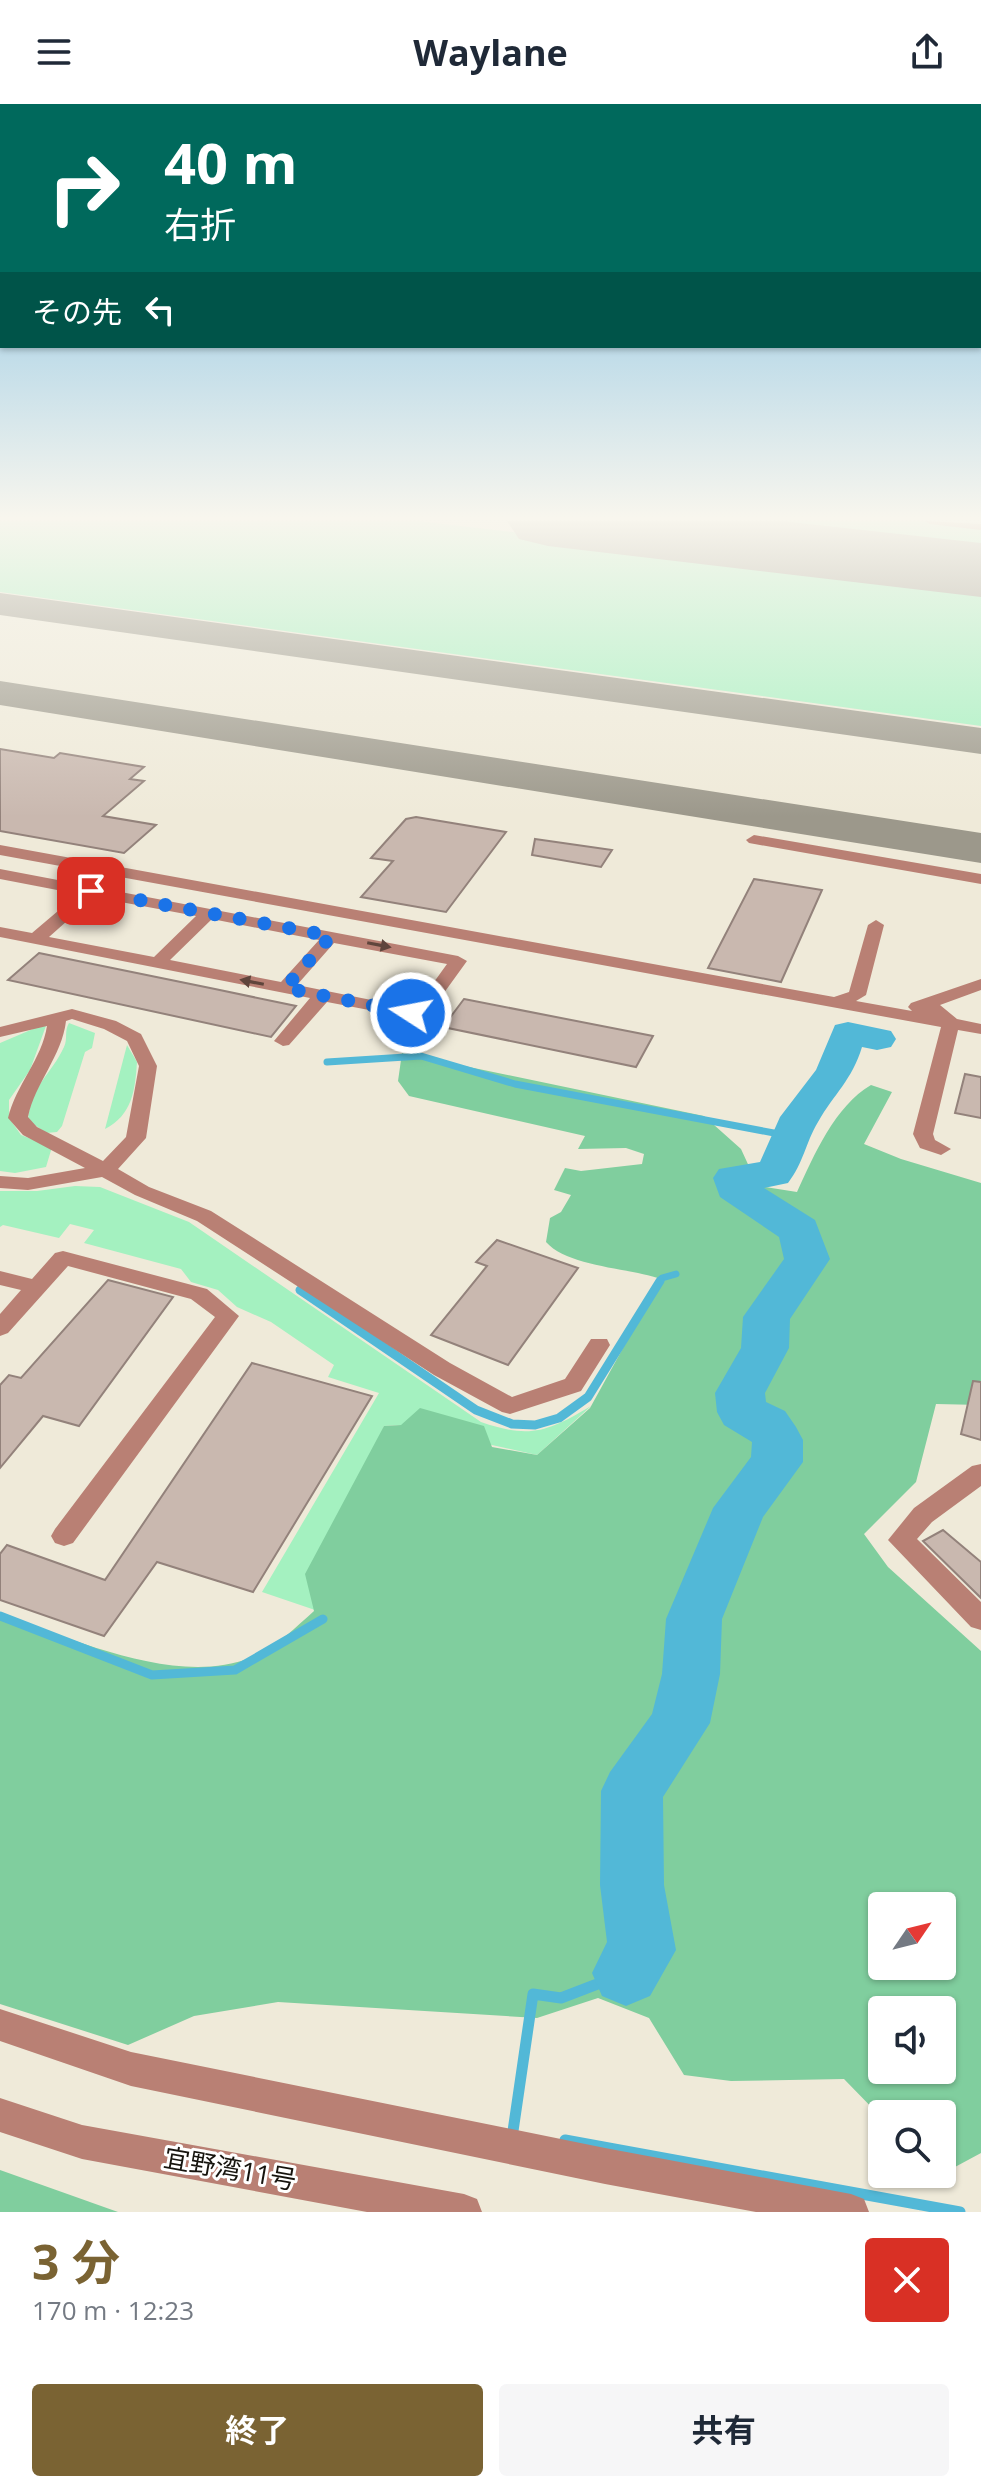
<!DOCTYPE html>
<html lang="ja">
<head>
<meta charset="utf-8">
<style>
  body { margin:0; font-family:"Open Sans","Noto Sans JP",sans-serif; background:#f6f6f7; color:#1f2937; height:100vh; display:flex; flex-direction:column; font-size:30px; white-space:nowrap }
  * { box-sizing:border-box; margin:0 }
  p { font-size:26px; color:#747a83 }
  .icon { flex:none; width:44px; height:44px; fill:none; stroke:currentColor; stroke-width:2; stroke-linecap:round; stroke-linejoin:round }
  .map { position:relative; height:2108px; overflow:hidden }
  .details { display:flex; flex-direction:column; background:#fff; flex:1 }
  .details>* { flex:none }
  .top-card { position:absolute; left:0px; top:0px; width:982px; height:244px; box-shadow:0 2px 6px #0004; background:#00695c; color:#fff; overflow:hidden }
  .needle { width:52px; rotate:55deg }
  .fabs { position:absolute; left:868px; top:1788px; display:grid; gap:16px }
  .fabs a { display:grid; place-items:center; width:88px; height:88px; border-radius:8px; background:#fff; box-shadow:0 2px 6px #0004; font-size:40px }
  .pin { position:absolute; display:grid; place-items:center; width:68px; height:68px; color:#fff; margin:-34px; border-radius:16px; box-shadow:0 4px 12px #0006 }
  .me { position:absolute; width:88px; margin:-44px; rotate:281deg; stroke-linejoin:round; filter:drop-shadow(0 0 6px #0008) }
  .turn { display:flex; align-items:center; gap:28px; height:168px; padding:0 32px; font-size:36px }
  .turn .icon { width:104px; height:104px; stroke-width:2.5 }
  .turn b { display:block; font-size:56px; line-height:68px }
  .then { display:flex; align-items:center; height:76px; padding:0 32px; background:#0003; gap:16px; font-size:30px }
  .round { display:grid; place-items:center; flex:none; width:84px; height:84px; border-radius:8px; background:#f6f6f7 }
  .overview { display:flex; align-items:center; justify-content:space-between; height:136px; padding:0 32px }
  h1 { font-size:48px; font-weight:700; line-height:60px; color:#7a6333 }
  .primary-button { display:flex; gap:16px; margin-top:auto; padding:16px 32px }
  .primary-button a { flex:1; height:92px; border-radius:8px; background:#7a6333; color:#fff; font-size:32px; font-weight:700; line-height:92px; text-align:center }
  .primary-button a+a { background:#f6f6f7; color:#1f2937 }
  header { display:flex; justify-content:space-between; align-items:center; height:104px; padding:0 32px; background:#fff; font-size:36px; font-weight:700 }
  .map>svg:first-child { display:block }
</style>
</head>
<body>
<header><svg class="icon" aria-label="menu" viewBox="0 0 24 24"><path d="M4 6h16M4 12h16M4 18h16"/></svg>Waylane<svg class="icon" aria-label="share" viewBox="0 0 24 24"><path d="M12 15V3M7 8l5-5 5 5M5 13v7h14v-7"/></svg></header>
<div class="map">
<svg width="981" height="2108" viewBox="0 0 981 2108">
  <rect width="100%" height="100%" fill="#efead9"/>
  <g fill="#a4f1c0">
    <path d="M0 417H418L981 483V622L0 488Z"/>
    <path d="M715 417H922L981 424V444Z"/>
    <path d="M47 919 30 966 9 996V1014L21 1031 52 1043 46 1063 15 1069 0 1067V939Z"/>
    <path d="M69 919 95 929 92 944 85 948 62 1022 57 1028 46 1029 28 1016C31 981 51 971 64 943 68 935 64 927 69 919Z"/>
    <path d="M127 941 137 958C135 987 132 1011 105 1025Z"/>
    <path d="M75 1082 100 1083 189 1118 481 1318C530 1335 547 1328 591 1302L537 1351 401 1321 384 1322 315 1506 262 1488 379 1289 328 1273 334 1261 271 1218 237 1203 218 1186 191 1178 181 1165 84 1139 94 1126 70 1120 59 1134 3 1121 0 1123V1087H37Z"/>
  </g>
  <g fill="#80ce9e" fill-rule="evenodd">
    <path d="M402 949 704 1012 741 1045 758 1082 797 1088C814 1051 835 1002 871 981L892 988 864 1040 901 1055 981 1079V1301L936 1300 916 1378 864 1430 888 1463 981 1547V2049L942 2070V2010H882V2014L844 1975 731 1977 684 1971 649 1914 598 1894 537 1914 278 1898 194 1912 128 1941 0 1900V1511C73 1534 175 1583 250 1554 274 1545 296 1523 314 1507L305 1470 384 1322 401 1321 420 1304 484 1322 492 1343 537 1351 590 1304 661 1175C630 1164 568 1163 546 1138L550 1114 561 1108 571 1091 554 1086 565 1064 581 1067 642 1060 644 1050 626 1044 578 1045 585 1032 409 992 398 977ZM882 1802H942V1862H882ZM882 1906H942V1966H882Z"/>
    <path d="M0 2066 118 2108H0Z"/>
  </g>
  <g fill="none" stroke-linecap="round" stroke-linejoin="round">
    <g stroke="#52b8d7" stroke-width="7">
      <path d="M327 958 421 952 515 980 790 1032"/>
      <path d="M659 1179 662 1174 676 1170"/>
    </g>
    <g stroke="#52b8d7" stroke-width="9">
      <path d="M300 1186 476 1306 512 1320 535 1321 559 1314 588 1293 660 1177"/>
      <path d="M0 1512 152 1571 235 1566 323 1515"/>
    </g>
    <g stroke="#52b8d7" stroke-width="11">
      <path d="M513 2027 533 1890 561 1894 626 1869"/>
      <path d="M565 2036 960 2108"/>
    </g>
    <path fill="#52b8d7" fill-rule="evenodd" d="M848 918 891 927 896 935 891 943 877 946 862 943C852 976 834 990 818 1018 805 1040 804 1058 788 1079L764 1084 815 1116 830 1155 790 1215 789 1244 765 1289 766 1298 785 1307 796 1323 803 1336V1358L763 1413 722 1515 720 1570 710 1619 663 1693 664 1781 676 1846 650 1892 626 1902 602 1892 592 1869 607 1838 600 1781 601 1687 610 1668 652 1610 662 1570 666 1515 713 1404 751 1353 752 1338 724 1321 717 1308 715 1289 741 1244 743 1213 784 1155 779 1133 720 1093 713 1074 719 1065 760 1058 780 1013 816 966 835 921Z"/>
    <g fill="#9c988b" fill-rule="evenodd">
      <path d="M0 489 981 624V650L0 511Z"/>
      <path d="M0 577 981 729V759L0 601Z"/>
    </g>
    <path fill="#9c988b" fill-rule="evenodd" d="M507 417H781L981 439V493L548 442 519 435Z"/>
  </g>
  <g fill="#c9b8af" stroke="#93827b" stroke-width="2">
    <path d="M0 645 54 654 60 649 144 663 130 675 144 677 103 712 156 721 124 749 0 727Z"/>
    <path d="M416 713 506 728 446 808 361 793 393 757 371 754 406 715Z"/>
    <path d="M535 735 612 746 601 763 532 751Z"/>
    <path d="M754 775 822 786 781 878 708 864Z"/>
    <path d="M39 849 215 885 296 902 271 933 8 876Z"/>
    <path d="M464 895 653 932 636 963 443 923Z"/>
    <path d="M965 970 981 973V1014L955 1009Z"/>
    <path d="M497 1136 578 1164 508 1261 431 1231 487 1162 476 1158Z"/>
    <path d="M108 1176 173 1193 79 1322 43 1312 0 1364V1281L9 1271 21 1274Z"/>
    <path d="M252 1259 372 1292 253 1488 157 1458 104 1532 0 1496V1450L7 1441 105 1476Z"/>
    <path d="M973 1277 981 1278V1336L961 1330Z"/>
    <path d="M943 1426 981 1458V1494L923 1437Z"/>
  </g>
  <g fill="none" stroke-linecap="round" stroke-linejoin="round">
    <g fill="#b98074" fill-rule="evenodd">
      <path d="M925 417 981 420V426L930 420Z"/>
      <path d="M754 731 981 770V780L749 739 746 736Z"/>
      <path d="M0 741 834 893 849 888 868 821 876 816 884 821 866 891 856 897 912 907 908 903 911 899 981 875V886L940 901 957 915 981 920V930L958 926 933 1030 935 1036 951 1045 941 1051 920 1044 913 1030 941 923 0 751Z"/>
      <path d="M0 765 458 852 467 857 428 911 411 914 327 898 289 941 283 942 274 937 310 894 0 833V823L32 829 78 790 0 775ZM94 793 196 812 154 853 49 833ZM212 815 319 836 281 878 170 856ZM334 839 447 860 416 903 411 904 297 881Z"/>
      <path d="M72 905 116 917 141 930 157 962 146 1034 118 1065 149 1083 211 1107 450 1259 512 1293 565 1275 591 1235H607L610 1241 581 1287 510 1310 502 1308 434 1271 197 1117 135 1091 102 1073 28 1086 0 1084V1072L28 1074 85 1064 23 1031 8 1014C16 981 42 955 47 922L0 933V923ZM72 915 104 925 127 937 139 962 126 1033 103 1057 37 1023 28 1013C35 979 62 952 66 917Z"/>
      <path d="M63 1147 207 1185 239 1212 73 1439 64 1442 55 1439 51 1432 55 1425 215 1213 191 1195 68 1162 8 1229 0 1232V1210L21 1186 0 1181V1167L32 1175 55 1149Z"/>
      <path d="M981 1360V1382L932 1418 917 1435 981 1498V1526L971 1523 888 1436 914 1404 972 1362Z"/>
      <path d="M0 1905 131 1948 605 2044 851 2090 864 2095 869 2108H756L605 2080 131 1982 0 1937Z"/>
      <path d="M0 1994 82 2021 464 2090 477 2095 482 2108H367L82 2055 0 2028Z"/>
    </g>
  </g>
  <defs><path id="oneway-solid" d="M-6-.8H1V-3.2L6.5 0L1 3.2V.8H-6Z" transform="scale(2)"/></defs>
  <g fill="#5f453c">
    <use href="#oneway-solid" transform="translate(379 841) rotate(11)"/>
    <use href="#oneway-solid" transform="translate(252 878) rotate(-169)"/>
  </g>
  <linearGradient id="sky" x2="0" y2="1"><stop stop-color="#6cb6e1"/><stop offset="0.58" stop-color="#f8f6ee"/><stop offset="1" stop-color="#f8f6ee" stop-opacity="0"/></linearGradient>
  <rect width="981" height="713" fill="url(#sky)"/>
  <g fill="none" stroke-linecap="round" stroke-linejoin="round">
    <path stroke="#1a73e8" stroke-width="14" stroke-dasharray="0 25.2" d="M91 787 331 832 285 884 411 909"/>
  </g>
  <g text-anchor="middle" stroke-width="6" stroke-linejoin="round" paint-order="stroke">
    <g font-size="26" fill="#16140e" stroke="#fff">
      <text transform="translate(230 2065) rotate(10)" y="9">宜野湾11号</text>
    </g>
  </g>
</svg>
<div class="fabs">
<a><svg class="needle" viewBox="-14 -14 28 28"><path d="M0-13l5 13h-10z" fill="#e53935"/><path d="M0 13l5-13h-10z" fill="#747a83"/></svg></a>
<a><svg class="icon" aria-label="sound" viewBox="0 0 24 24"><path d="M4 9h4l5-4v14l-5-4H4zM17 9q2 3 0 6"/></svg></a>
<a><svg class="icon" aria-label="search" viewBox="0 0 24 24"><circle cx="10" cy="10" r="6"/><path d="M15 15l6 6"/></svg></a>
</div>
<div class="pin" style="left:91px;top:787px;background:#d93025"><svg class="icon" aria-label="arrive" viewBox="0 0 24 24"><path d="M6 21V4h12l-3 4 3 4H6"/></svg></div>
<svg class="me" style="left:411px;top:909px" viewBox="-20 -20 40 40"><circle r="17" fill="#1a73e8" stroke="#fff" stroke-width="3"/><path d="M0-11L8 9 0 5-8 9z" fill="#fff"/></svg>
<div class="top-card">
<div class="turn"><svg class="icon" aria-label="right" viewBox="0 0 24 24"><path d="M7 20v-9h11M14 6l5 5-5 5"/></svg><div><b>40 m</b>右折</div></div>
<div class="then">その先<svg class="icon" aria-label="left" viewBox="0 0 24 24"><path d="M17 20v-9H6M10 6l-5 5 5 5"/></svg></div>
</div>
</div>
<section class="details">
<div class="overview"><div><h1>3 分</h1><p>170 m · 12:23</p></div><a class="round" style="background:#d93025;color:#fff"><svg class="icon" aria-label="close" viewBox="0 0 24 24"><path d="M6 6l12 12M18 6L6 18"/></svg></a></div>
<div class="primary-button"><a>終了</a><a>共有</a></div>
</section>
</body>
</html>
